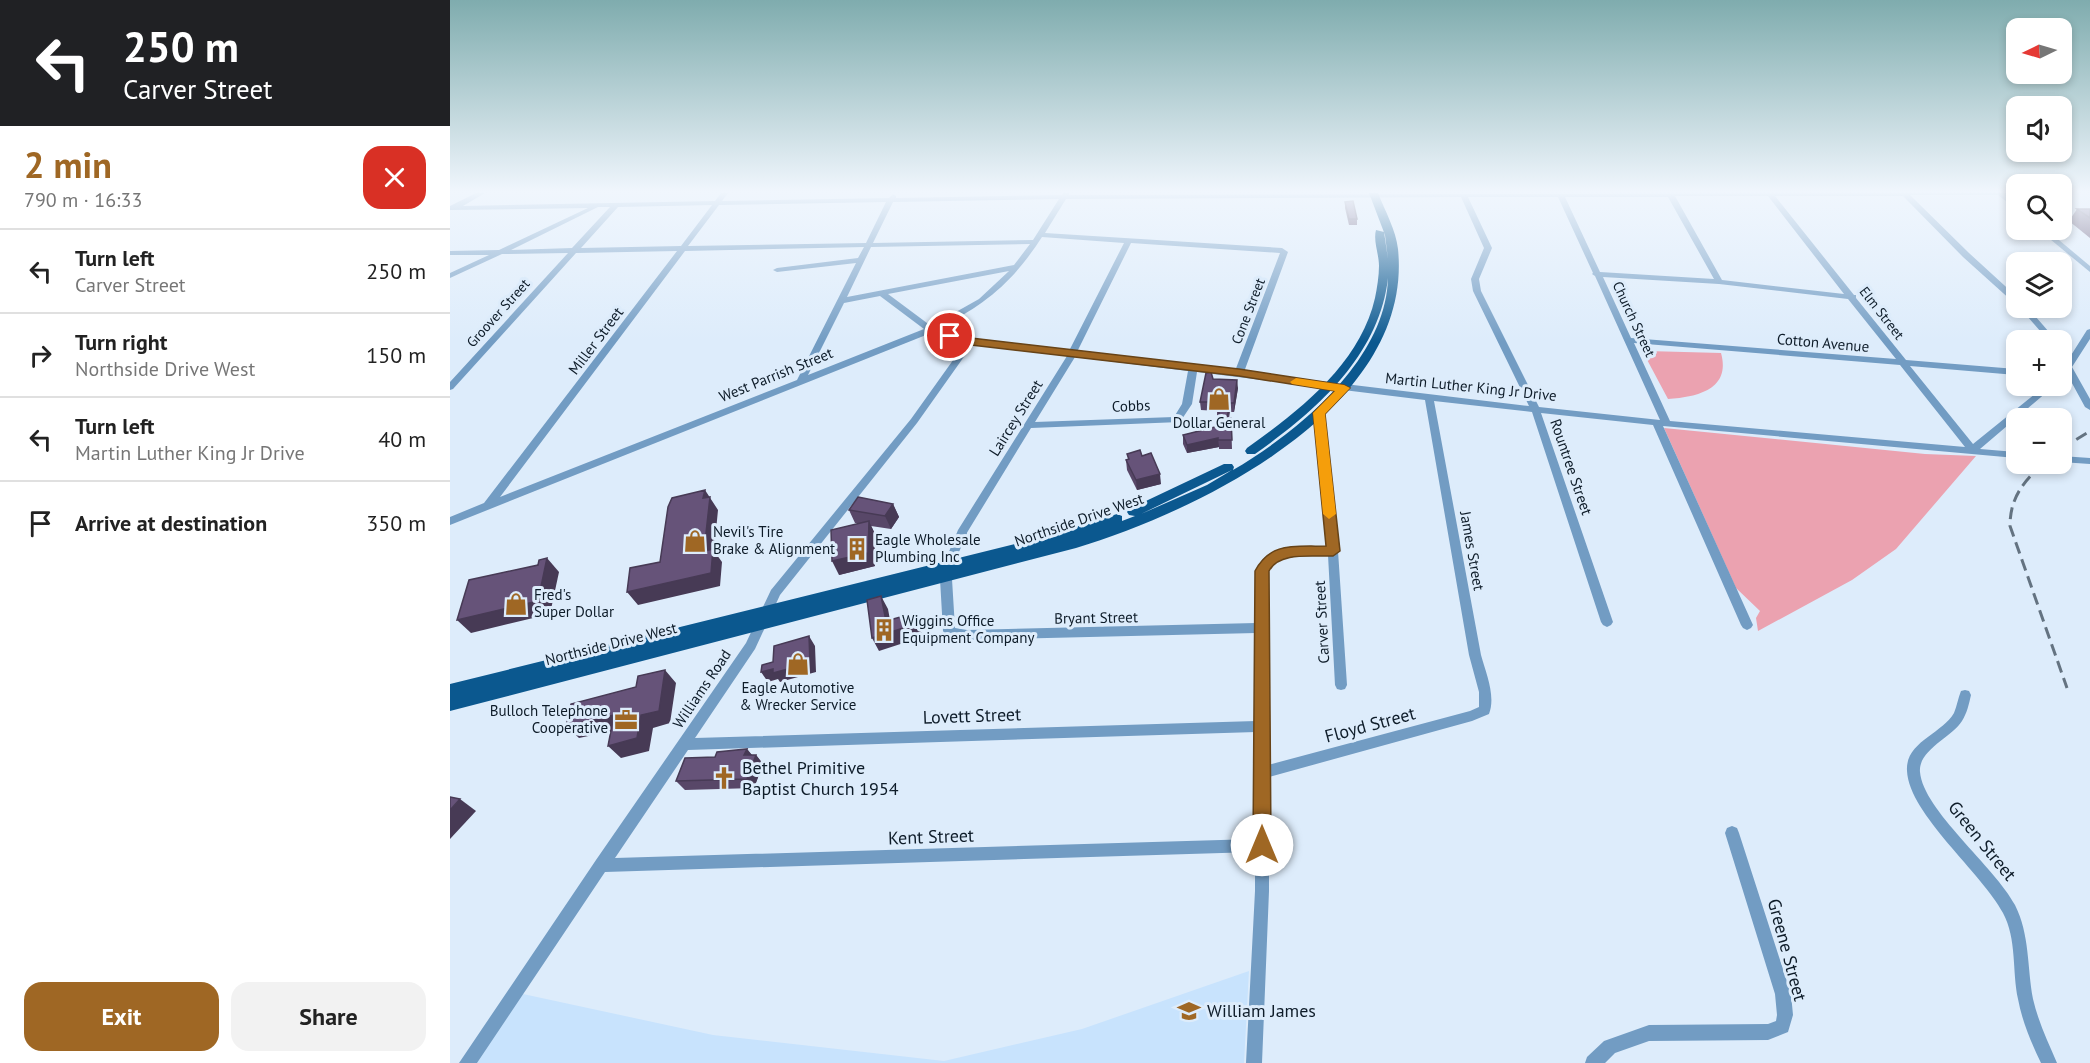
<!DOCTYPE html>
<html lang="en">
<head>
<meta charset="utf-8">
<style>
  body { margin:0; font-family:"PT Sans",sans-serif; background:#f2f2f2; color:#222; height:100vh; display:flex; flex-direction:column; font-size:22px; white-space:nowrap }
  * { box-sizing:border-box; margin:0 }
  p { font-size:20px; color:#767676 }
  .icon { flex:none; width:33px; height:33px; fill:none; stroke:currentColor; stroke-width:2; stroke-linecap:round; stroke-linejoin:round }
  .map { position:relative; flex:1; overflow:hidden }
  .drawer { display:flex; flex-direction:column; background:#fff; width:450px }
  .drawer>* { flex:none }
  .hud { background:#202124; color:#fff; overflow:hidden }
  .needle { width:39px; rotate:265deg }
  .fabs { position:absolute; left:1556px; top:18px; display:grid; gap:12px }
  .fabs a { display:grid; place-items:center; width:66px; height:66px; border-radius:12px; background:#fff; box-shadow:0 3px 9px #0003; font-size:30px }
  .pin { position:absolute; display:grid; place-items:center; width:51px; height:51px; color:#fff; margin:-26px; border:3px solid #fff; border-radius:50%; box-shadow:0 2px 6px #0007 }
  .me { position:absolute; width:66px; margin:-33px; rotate:0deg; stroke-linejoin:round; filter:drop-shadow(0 0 4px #0008) }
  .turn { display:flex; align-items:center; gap:21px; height:126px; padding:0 24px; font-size:27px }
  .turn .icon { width:78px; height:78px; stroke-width:2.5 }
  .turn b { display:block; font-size:42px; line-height:51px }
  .round { display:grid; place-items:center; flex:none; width:63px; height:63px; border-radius:18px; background:#f2f2f2 }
  .headline { display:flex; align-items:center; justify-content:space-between; height:102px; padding:0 24px }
  h1 { font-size:36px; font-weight:700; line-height:45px; color:#9f6724 }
  .cta { display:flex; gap:12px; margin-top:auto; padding:12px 24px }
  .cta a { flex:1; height:69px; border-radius:18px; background:#9f6724; color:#fff; font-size:24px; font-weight:700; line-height:69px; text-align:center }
  .cta a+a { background:#f2f2f2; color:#222 }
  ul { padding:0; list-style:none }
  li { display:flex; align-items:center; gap:18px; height:84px; padding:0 24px; border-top:2px solid #e0e0e0 }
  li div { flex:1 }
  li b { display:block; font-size:22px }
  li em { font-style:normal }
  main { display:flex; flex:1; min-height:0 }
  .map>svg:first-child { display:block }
</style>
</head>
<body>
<main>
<section class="drawer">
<div class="hud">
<div class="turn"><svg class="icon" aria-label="left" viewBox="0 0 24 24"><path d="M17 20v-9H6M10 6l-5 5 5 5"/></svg><div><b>250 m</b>Carver Street</div></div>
</div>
<div class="headline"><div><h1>2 min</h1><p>790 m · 16:33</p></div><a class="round" style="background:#d93025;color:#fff"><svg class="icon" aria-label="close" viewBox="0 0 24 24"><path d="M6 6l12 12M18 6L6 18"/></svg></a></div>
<ul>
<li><svg class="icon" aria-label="left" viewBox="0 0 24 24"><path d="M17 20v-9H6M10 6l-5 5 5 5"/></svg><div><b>Turn left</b><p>Carver Street</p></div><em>250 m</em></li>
<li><svg class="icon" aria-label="right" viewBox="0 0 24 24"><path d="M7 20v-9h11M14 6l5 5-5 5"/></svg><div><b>Turn right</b><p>Northside Drive West</p></div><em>150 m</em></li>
<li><svg class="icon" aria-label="left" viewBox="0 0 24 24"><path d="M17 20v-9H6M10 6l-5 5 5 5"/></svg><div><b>Turn left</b><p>Martin Luther King Jr Drive</p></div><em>40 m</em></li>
<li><svg class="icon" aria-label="arrive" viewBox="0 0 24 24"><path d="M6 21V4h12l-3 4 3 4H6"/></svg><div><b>Arrive at destination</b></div><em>350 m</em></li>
</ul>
<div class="cta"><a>Exit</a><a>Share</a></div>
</section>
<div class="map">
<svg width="1640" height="1063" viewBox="0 0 1640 1063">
  <rect width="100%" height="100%" fill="#ddecfb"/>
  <path fill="#c8e3fd" d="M799 971 794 1063H27L73 994 263 1035 494 1061 632 1029Z"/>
  <g fill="#eba2b0">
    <path d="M1197 351 1271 353C1281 389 1248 397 1218 399L1194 354Z"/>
    <path d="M1214 428 1475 454 1526 456 1446 549 1402 580 1308 631 1306 618 1310 611 1286 588Z"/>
  </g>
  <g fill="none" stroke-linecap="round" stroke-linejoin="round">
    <g fill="#729cc3" fill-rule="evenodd">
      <path d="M26 193H35L13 206 265 201 271 193H278L272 201 439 198 443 194 446 196V198L612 195 613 193H619V195L1563 193 1557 195 1566 203V209L1548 195H1460L1519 253 1566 296V302H1563L1513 257 1453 196H1325L1404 295H1406V298L1456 360 1566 369V375L1460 366 1523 444 1595 386H1604L1530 449 1566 452V458L1213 426 1303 625 1301 628 1297 630 1293 628 1291 625 1203 425 1091 413 1163 622 1161 625 1157 627 1153 625 1151 622 1082 412 984 401 1031 655C1036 673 1046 696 1039 714L1022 721 819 777V891L812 1063H796L805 891V852L155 872 27 1063H9L146 860 296 643 321 590 461 419 516 342 481 333 0 525V517L34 503 227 251 126 253 3 389 0 390V382L118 253 52 254 0 278V273L39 255H0V251L49 250 138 208 0 210V206ZM1225 196H1318L1394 294 1272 280ZM1011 197 1034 248 1021 279 1023 291 1079 406 794 372 838 252 832 248 595 233 616 199ZM1018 197H1108L1143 273 1142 274 1145 276 1210 420 1089 407 1031 291 1029 279 1042 248ZM1115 197H1218L1264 279 1150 272ZM609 199 583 240 423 243 443 202ZM436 202 416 243 238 246 269 205ZM262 205 231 246 131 248 168 207ZM148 207H160L122 248 61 250ZM592 237 674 243 619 351 521 339 487 329C536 304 562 283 592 237ZM681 243 830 253 785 371 627 352ZM580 244 564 265 397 297 421 247ZM414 247 408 258 327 268 323 270 327 272 406 263 347 380 50 497 235 251ZM559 271 529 299 481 326 438 294ZM1153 277 1269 284 1398 299 1446 359 1181 338ZM430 296 474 329 358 375 394 303ZM1184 343 1450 365 1515 447 1220 421ZM523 344 617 356 508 530 493 566 490 579 493 631 495 634 517 640 806 633V721L245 738 305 649 330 595 467 423ZM625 357 738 371 732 404 724 417 585 422ZM747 372 975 400 1019 655 1029 692V707L1020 711 818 765 817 571C831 550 855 554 878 555L885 685 887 689 891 690 895 689 897 685 888 551 874 413 869 410 864 413 877 547C855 546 814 542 807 571 804 582 806 611 806 623L517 630 505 628 502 579 503 566 518 531 581 428 730 422 742 404ZM806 732 805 839 165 858 238 750Z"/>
      <path d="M1589 230H1597L1640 266V272Z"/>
      <path d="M1570 308H1578L1606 340H1598Z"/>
      <path d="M1640 329V339L1622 367 1640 399V410L1635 407 1617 374 1614 379 1611 380V370L1613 367 1611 364V353L1614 354 1618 360 1637 330Z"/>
      <path d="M1611 456 1640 458V464L1611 462Z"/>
      <path d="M1515 690 1519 691 1521 695C1519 704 1517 713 1512 721 1502 737 1468 750 1470 772 1473 810 1545 867 1565 905 1580 935 1577 967 1583 999 1588 1021 1598 1042 1607 1063H1591C1581 1042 1572 1021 1568 999 1562 971 1567 939 1553 913 1532 873 1459 814 1457 771 1455 742 1492 734 1504 713 1507 706 1508 698 1511 691Z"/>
      <path d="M1282 826 1287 828 1289 833 1341 994 1343 1015 1338 1032 1318 1040 1199 1041 1165 1053 1155 1063H1135L1137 1057 1154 1041 1199 1025 1318 1024 1326 1021 1327 1015 1325 994 1275 833 1277 828Z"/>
    </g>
    <path fill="#0b588f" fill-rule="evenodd" d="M919 193H928C935 211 946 230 948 249 964 407 751 510 626 548L0 711V684L597 536 667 514 672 516V521L685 516 679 515 677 512 679 509 774 464H782L784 467 783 470C848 432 936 360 938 278 929 356 866 411 805 454H797L795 451 797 448C849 411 910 364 925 298 927 288 929 276 929 266 929 254 923 241 926 230L934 232 938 259 935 235ZM782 470 757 485 691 514Z"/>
    <g stroke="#647381" stroke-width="3" stroke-dasharray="12 6" stroke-linecap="butt">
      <path d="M1611 449 1640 431"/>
      <path d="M1593 464C1573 482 1560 498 1560 526L1617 688"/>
    </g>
  </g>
  <g fill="#584768">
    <path d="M895 202 907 219V225H899L895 208Z"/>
    <path d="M1627 209H1640V238L1619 221Z"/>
    <path d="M763 379 788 388 784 412H780L779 418H781L782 449H769V447L737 453 733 444V435L769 426V416H767V411L751 410 750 402Z"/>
    <path d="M677 454 692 456 711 484 687 490 677 470 676 460 678 459Z"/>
    <path d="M443 504 449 517 441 529 421 526 425 534V566L389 575 407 523H405L399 510Z"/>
    <path d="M297 749 302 755H306L313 764 304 788 235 790 226 781 265 757Z"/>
  </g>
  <g fill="#473a55">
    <path d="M787 380 788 388 784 412V403Z"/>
    <path d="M768 438 769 447 737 453V445Z"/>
    <path d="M710 474 711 484 687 490 686 480Z"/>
    <path d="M255 490 268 510 264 551 272 562 270 586 188 605 177 592 254 551 253 498Z"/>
    <path d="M443 504 449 517 441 529 435 516Z"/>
    <path d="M419 521 425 534V566L389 575 382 561Z"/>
    <path d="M97 558 109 572 100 614 21 633 7 620Z"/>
    <path d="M431 596 438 609 442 631 465 613 471 626 472 637 429 651 422 638Z"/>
    <path d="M359 636 365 646 366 672 330 682 328 679 318 682 311 672 323 669Z"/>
    <path d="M215 670 226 683 220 723 203 728 199 751 171 758 158 746 191 715Z"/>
    <path d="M164 715 176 728 129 738 116 726Z"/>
    <path d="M297 749 304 758 294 755Z"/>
    <path d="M306 755 313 764 304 788 297 779Z"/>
    <path d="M10 799 26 811 0 839V810Z"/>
  </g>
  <g fill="#665379" stroke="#473a55" stroke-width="1.5">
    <path d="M903 201 907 219H899L895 202Z"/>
    <path d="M1627 209H1640V218Z"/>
    <path d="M761 372 763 379 787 380 784 403H780L777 418H781L782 440H768V438L737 445 733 435 769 426V407H767L768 402H750L756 373Z"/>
    <path d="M690 450 692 456 701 453 710 474 686 480 676 460 679 459 677 454Z"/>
    <path d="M255 490 253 498 260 497 254 551 263 549 261 573 177 592 180 568 210 562 218 507 222 498Z"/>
    <path d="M408 497 443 504 435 516 399 510Z"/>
    <path d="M419 521 418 553 382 561 381 530Z"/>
    <path d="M97 558 88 601 7 620 19 580 88 565 89 560Z"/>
    <path d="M431 596 436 621 465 613 466 624 422 638 417 600Z"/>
    <path d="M359 636 360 663 323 673V669L311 672 312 665 323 662 324 646Z"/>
    <path d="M215 670 209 711 191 715 187 738 158 746 164 715 116 726 121 704 186 687 188 676Z"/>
    <path d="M297 749 294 755H306L297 779 226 781 235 758 265 757 267 752Z"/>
    <path d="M0 797 10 799 0 810Z"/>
  </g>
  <linearGradient id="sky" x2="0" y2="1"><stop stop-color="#7facae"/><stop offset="0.56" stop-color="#f0f6fd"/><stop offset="1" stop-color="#f0f6fd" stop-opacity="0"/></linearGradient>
  <rect width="1640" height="342" fill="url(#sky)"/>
  <path fill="#9f6724" stroke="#674317" stroke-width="1.5" d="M500 332 521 338 789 369 894 385 900 388 875 414 890 551 883 556C863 557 829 551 819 571L821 845 818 851 812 853 805 851 803 845 805 571C821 541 845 547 876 546L863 413 885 391 789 376 521 345 496 338 495 336Z"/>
  <path fill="#f59e0b" d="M846 378 894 385 900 388 875 414 886 514 879 519 873 514 863 413 885 391 842 384 840 382Z"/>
  <defs>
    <g id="shop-bare" transform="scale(1.8)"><path d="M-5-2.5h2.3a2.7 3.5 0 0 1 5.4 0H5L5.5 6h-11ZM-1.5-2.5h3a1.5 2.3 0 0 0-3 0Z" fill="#9f6724" stroke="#ddecfb" stroke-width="2.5" paint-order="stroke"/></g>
    <g id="building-bare" transform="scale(1.8)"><path d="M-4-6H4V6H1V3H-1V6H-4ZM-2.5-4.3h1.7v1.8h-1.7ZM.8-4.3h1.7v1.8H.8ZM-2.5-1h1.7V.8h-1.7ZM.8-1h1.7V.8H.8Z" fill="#9f6724" stroke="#ddecfb" stroke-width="2.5" paint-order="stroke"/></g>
    <g id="office-bare" transform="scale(1.8)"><path d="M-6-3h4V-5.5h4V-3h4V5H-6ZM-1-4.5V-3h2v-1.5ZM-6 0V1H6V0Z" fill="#9f6724" stroke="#ddecfb" stroke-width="2.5" paint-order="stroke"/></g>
    <g id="church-bare" transform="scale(1.8)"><path d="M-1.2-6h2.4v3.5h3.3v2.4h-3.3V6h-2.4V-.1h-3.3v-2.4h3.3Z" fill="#9f6724" stroke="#ddecfb" stroke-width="2.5" paint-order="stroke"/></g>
    <g id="school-bare" transform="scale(1.8)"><path d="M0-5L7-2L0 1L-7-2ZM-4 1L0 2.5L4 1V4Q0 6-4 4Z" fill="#9f6724" stroke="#ddecfb" stroke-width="2.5" paint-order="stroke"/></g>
  </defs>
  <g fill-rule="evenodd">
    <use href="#shop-bare" x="769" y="399"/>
    <use href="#shop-bare" x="245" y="541"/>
    <use href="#building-bare" x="407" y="549"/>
    <use href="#shop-bare" x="66" y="604"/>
    <use href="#building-bare" x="434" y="630"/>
    <use href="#shop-bare" x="348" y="664"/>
    <use href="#office-bare" x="176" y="720"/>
    <use href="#church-bare" x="274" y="778"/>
    <use href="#school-bare" x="739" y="1011"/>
  </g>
  <g text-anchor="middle" stroke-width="6" stroke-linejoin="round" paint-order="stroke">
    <g font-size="14" fill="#0e1c29" stroke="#ddecfb">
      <text transform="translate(798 311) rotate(-69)" y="5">Cone Street</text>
      <text transform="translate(48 313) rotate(-48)" y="5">Groover Street</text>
      <text transform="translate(1432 313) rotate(52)" y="5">Elm Street</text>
      <text transform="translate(1184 319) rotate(65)" y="5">Church Street</text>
    </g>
    <g font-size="15" fill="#0e1c29" stroke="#ddecfb">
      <text transform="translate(146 341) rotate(-53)" y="5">Miller Street</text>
      <text transform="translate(1373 343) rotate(5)" y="5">Cotton Avenue</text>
      <text transform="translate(326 375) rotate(-22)" y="5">West Parrish Street</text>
      <text transform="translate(1021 387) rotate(6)" y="5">Martin Luther King Jr Drive</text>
      <text transform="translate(681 406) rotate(-2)" y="5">Cobbs</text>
      <text transform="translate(566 418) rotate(-58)" y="5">Laircey Street</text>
      <text transform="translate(1121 467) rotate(71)" y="5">Rountree Street</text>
      <text transform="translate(629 520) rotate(-19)" y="5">Northside Drive West</text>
      <text transform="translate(1022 551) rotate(80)" y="5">James Street</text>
      <text transform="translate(646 618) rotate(-1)" y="5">Bryant Street</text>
      <text transform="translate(872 622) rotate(-93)" y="5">Carver Street</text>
      <text transform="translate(161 644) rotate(-14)" y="5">Northside Drive West</text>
      <text transform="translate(252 689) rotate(-56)" y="5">Williams Road</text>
    </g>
    <g font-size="15" fill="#0e1c29" stroke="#ddecfb" text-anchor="start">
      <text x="769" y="428" text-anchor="middle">Dollar General</text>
      <text x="263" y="537">Nevil's Tire<tspan x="263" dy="17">Brake &amp; Alignment</tspan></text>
      <text x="425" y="545">Eagle Wholesale<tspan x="425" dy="17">Plumbing Inc</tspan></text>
      <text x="84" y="600">Fred's<tspan x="84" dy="17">Super Dollar</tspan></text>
      <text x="452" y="626">Wiggins Office<tspan x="452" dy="17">Equipment Company</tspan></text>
      <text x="348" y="693" text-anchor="middle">Eagle Automotive<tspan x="348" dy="17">&amp; Wrecker Service</tspan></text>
      <text x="158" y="716" text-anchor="end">Bulloch Telephone<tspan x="158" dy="17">Cooperative</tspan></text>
    </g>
    <g font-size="18" fill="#0e1c29" stroke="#ddecfb">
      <text transform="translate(522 716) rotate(-2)" y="6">Lovett Street</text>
      <text transform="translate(920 725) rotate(-15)" y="6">Floyd Street</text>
      <text transform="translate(481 837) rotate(-2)" y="6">Kent Street</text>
      <text transform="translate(1532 841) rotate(51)" y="6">Green Street</text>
      <text transform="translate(1337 950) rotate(75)" y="6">Greene Street</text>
    </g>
    <g font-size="18" fill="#0e1c29" stroke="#ddecfb" text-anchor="start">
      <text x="292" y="774">Bethel Primitive<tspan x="292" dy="21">Baptist Church 1954</tspan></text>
      <text x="757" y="1017">William James</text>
    </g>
  </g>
</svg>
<div class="fabs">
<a><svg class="needle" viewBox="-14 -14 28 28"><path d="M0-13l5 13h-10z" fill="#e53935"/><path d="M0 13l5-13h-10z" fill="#767676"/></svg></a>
<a><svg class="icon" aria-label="sound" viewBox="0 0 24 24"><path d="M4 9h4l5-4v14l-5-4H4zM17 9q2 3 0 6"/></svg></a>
<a><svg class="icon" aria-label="search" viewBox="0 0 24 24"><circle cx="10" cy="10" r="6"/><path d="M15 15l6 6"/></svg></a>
<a><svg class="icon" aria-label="layers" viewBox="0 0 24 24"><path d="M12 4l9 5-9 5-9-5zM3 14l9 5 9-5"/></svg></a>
<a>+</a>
<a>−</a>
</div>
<div class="pin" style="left:500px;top:336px;background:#d93025"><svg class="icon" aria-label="arrive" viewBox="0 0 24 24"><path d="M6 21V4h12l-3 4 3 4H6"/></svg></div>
<svg class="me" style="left:812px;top:845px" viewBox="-20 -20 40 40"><circle r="19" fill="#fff"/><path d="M0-13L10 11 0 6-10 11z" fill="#9f6724"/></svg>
</div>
</main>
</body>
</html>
